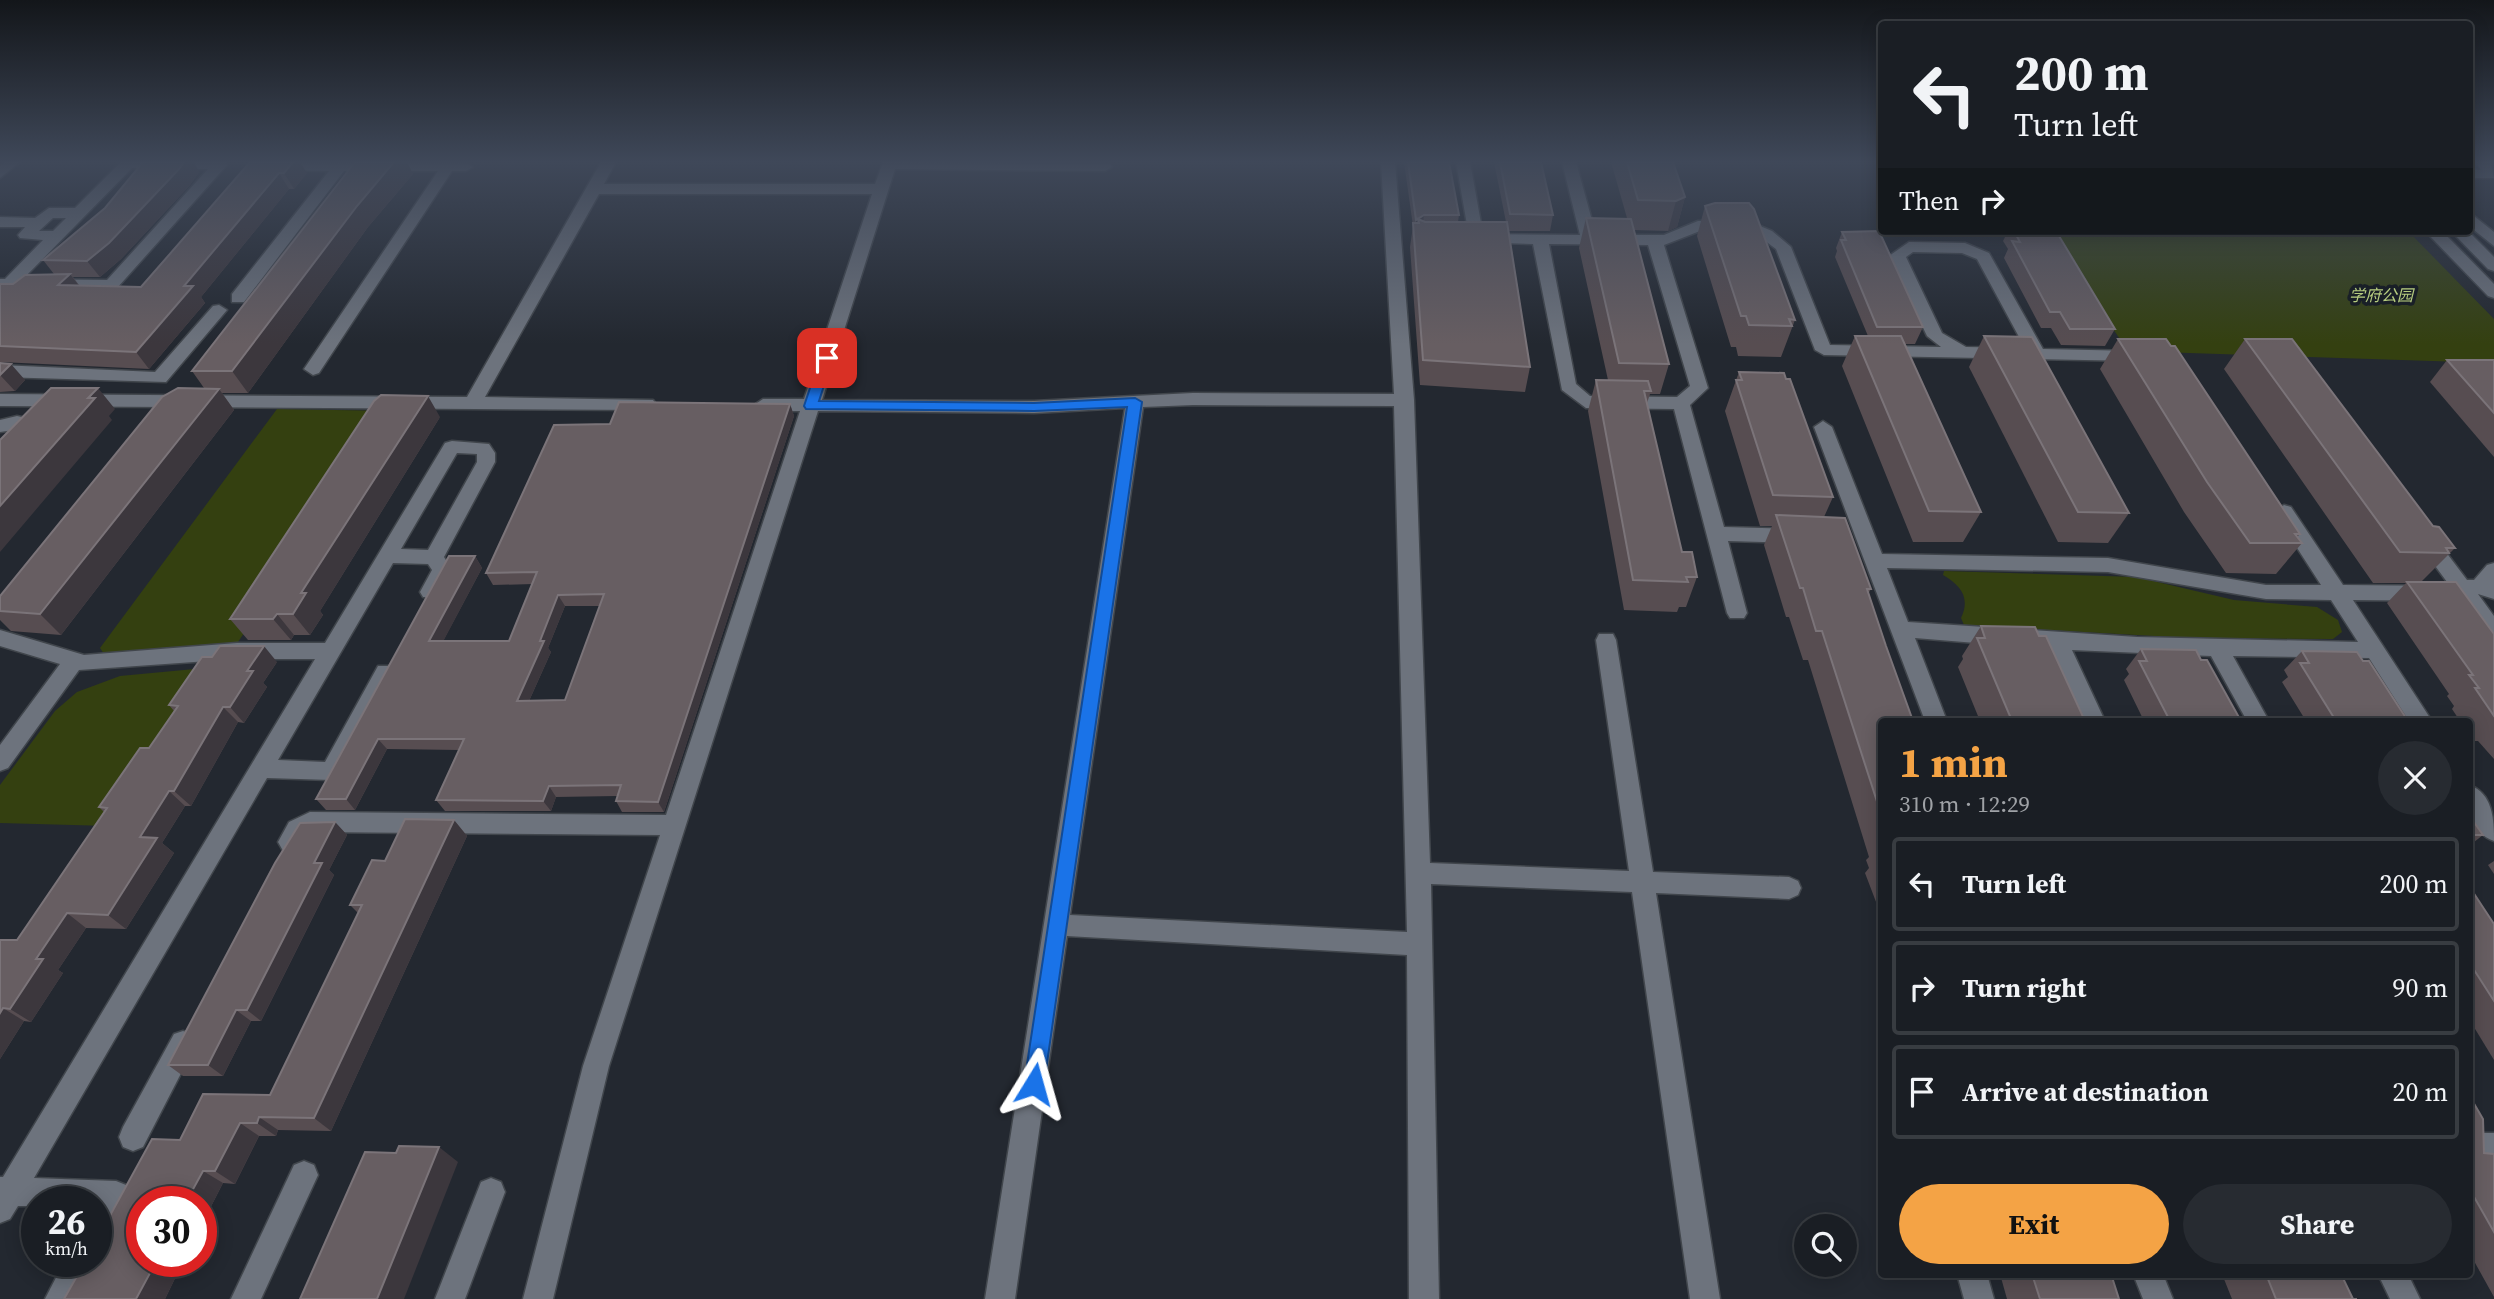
<!DOCTYPE html>
<html lang="en">
<head>
<meta charset="utf-8">
<style>
  body { margin:0; font-family:"Source Serif 4","Noto Sans SC",serif; background:#272b31; color:#f1f3f6; height:100vh; display:flex; flex-direction:column; font-size:26px; white-space:nowrap }
  * { box-sizing:border-box; margin:0 }
  p { font-size:23px; color:#9fa2a6 }
  .icon { flex:none; width:38px; height:38px; fill:none; stroke:currentColor; stroke-width:2; stroke-linecap:round; stroke-linejoin:round }
  .map { position:relative; flex:1; overflow:hidden }
  .drawer { position:absolute; left:1878px; top:718px; width:595px; height:560px; display:flex; flex-direction:column; background:#1a1e24; border-radius:7px; box-shadow:0 4px 18px #0003,0 0 0 2px #383c41 }
  .drawer>* { flex:none }
  .top-card { position:absolute; left:1878px; top:21px; width:595px; height:214px; border-radius:7px; box-shadow:0 4px 18px #0003,0 0 0 2px #383c41; background:#1a1e24; color:#f1f3f6; overflow:hidden }
  .tools { position:absolute; left:1794px; top:1214px; display:grid; gap:14px }
  .tools a { display:grid; place-items:center; width:63px; height:63px; border-radius:50%; background:#1a1e24; box-shadow:0 4px 18px #0003,0 0 0 2px #383c41; font-size:35px }
  .speed { position:absolute; left:21px; top:1186px; display:flex; gap:14px; font-size:35px; font-weight:700; text-align:center }
  .speed>* { display:grid; place-content:center; width:91px; height:91px; border-radius:50%; background:#1a1e24; box-shadow:0 4px 18px #0003,0 0 0 2px #383c41; line-height:1 }
  .speed small { font-size:18px; font-weight:400 }
  .speed .limit { border:10px solid #d22; background:#fff; color:#111 }
  .pin { position:absolute; display:grid; place-items:center; width:60px; height:60px; color:#fff; margin:-30px; border-radius:14px; box-shadow:0 4px 10px #0006 }
  .me { position:absolute; width:77px; margin:-38px; rotate:8deg; stroke-linejoin:round; filter:drop-shadow(0 0 5px #0008) }
  .turn { display:flex; align-items:center; gap:24px; height:147px; padding:0 21px; font-size:32px }
  .turn .icon { width:91px; height:91px; stroke-width:2.5 }
  .turn b { display:block; font-size:49px; line-height:60px }
  .then { display:flex; align-items:center; height:66px; padding:0 21px; background:#0003; gap:14px; font-size:26px }
  .round { display:grid; place-items:center; flex:none; width:74px; height:74px; border-radius:37px; background:#272b31 }
  .headline { display:flex; align-items:center; justify-content:space-between; height:119px; padding:0 21px }
  h1 { font-size:42px; font-weight:700; line-height:52px; color:#f4a345 }
  .button { display:flex; gap:14px; margin-top:auto; padding:14px 21px }
  .button a { flex:1; height:80px; border-radius:42px; background:#f4a345; color:#111; font-size:28px; font-weight:700; line-height:80px; text-align:center }
  .button a+a { background:#272b31; color:#f1f3f6 }
  ul { padding:0; list-style:none }
  li { display:flex; align-items:center; gap:21px; height:94px; margin:0 14px 10px; padding:0 7px; border:4px solid #383c41; border-radius:7px }
  li div { flex:1 }
  li b { display:block; font-size:26px }
  li em { font-style:normal }
  .map>svg:first-child { display:block }
</style>
</head>
<body>
<div class="map">
<svg width="2494" height="1299" viewBox="0 0 2494 1299">
  <rect width="100%" height="100%" fill="#232830"/>
  <g fill="#344010">
    <path d="M2067 231H2408L2494 319V363L2128 351 2050 236 2069 235Z"/>
    <path d="M277 409 392 411 238 642 113 656 104 654 100 648Z"/>
    <path d="M1944 571 2136 577 2234 600 2317 607 2338 620 2342 632 2333 639 2189 638 1964 625 1961 618C1971 597 1960 585 1943 575Z"/>
    <path d="M216 667 109 826 0 823V785L55 711 77 692 120 676Z"/>
  </g>
  <g fill="none" stroke-linecap="round" stroke-linejoin="round">
    <g stroke="#41464c" stroke-width="3">
      <g id="minor">
        <path d="M4 162H20L0 178V166Z"/>
        <path d="M121 162H226L227 165 117 288 0 289V279H5L43 240 20 238 18 235 25 227H0V217L35 218 49 208H75ZM132 168 208 169 107 280 23 279ZM53 218H66L53 231H39Z"/>
        <path d="M601 162H616L604 184H875L883 162 1110 164 1112 167 1105 171 895 169 822 400 1034 401 1193 393 1394 394 1381 162H1395L1414 400 1430 863 1629 871 1596 640 1599 634H1613L1616 640 1653 872 1789 877 1798 881 1801 888 1798 895 1789 899 1656 893 1720 1299H1690L1632 892 1431 884 1439 1299H1409L1407 955 1067 936 1015 1299H985L1125 408 1034 413 818 411 609 1066 553 1299H523L583 1066 660 835 313 832 305 836 298 849 290 852 282 849 278 842 289 822 310 812 666 815 800 411H763L754 405 763 399H804L872 194H599L485 397 653 400 656 404 653 408 647 410 0 406V394L467 397ZM1193 405 1394 406 1407 932 1070 915 1143 407Z"/>
        <path d="M1456 162H1470L1483 234 1580 235 1562 162H1576L1596 235H1664L1698 221H1748L1772 231 1791 247 1830 345 1941 347 1927 336 1889 256 1909 242 1965 243 1989 253 2043 349 2136 351 2145 356 2136 361 1824 355 1815 350 1776 249 1760 237 1746 231H1700L1664 245 1708 388 1690 405 1724 527 1797 529 1807 536 1797 543 1728 541 1747 613 1744 618H1730L1727 613 1674 409 1586 408 1562 390 1533 244 1470 242ZM1549 244 1648 245 1690 386 1677 397 1590 396 1576 384ZM1913 252 1962 253 1977 259 2025 348 1966 347 1942 333 1906 257Z"/>
        <path d="M2476 162H2491L2494 178H2469V170H2481Z"/>
        <path d="M276 163H466L473 167 466 171H452L319 373 313 375 304 369 438 171H344L244 302H232V294L329 171 271 170 269 167Z"/>
        <path d="M2469 212 2494 232V246L2469 226Z"/>
        <path d="M2425 231H2442L2494 284V298L2488 296Z"/>
        <path d="M2451 231H2468L2494 257V271L2488 269Z"/>
        <path d="M219 305 227 310 166 382 0 377V365L155 372 213 306Z"/>
        <path d="M17 416 31 419 40 429 7 470 0 472V454L21 429 0 432V420Z"/>
        <path d="M1823 421 1832 427 1882 554 2108 558 2266 585H2321L2274 512 2284 505 2291 507 2343 585 2450 586 2416 540 2426 533 2433 535 2467 580H2474L2487 565 2494 563V599L2478 594 2494 616V639L2487 637 2461 601 2353 600 2432 721H2409L2369 658 2233 656 2269 721H2247L2211 656 2072 650 2105 721H2083L2051 649 1915 638 1947 721H1925L1814 427ZM1887 568 2108 572 2266 599 2331 600 2358 642 2137 637 1908 622Z"/>
        <path d="M452 441 489 444 495 453V462L444 557 452 570 437 597H423L420 592 432 570 428 564 393 563 278 760 325 762 378 666H394L397 672 339 778 331 780 267 778 34 1178 116 1181 126 1185 130 1195 106 1242 96 1246V1202H37V1206H18L10 1219 0 1223V1177H3L315 659H237L79 670 8 768 0 771V745L60 664 0 646V630L84 655 237 643H325L445 443ZM457 453 477 454V462L428 550 401 549Z"/>
        <path d="M2469 785C2493 793 2494 820 2494 841 2470 833 2469 806 2469 785Z"/>
        <path d="M183 1031 192 1034 196 1043 192 1052 143 1147 133 1151 123 1147 119 1137 123 1127 174 1034Z"/>
        <rect x="2469" y="1133" width="25" height="28"/>
        <path d="M304 1161 314 1165 318 1175 261 1299H231L294 1165Z"/>
        <path d="M491 1178 501 1182 505 1192 465 1299H435L481 1182Z"/>
        <path d="M64 1262H94L76 1299H45Z"/>
        <path d="M1957 1274H1987L1994 1299H1964Z"/>
        <path d="M2133 1274H2163L2173 1299H2143Z"/>
        <path d="M2378 1274H2408L2420 1299H2390Z"/>
      </g>
    </g>
    <use href="#minor" fill="#6d737d" fill-rule="evenodd"/>
  </g>
  <g fill="#574d51" fill-rule="evenodd">
    <path d="M250 162 307 173 294 189H289L201 297 205 303 149 369 0 362 25 380 15 391 0 392V284H13L54 274 43 260 199 172 190 185 121 259 100 277H73L79 285 141 287Z"/>
    <path d="M355 162H407L413 174 368 227 248 393H222L234 410 61 635 11 631 0 620V596L204 388 192 371Z"/>
    <path d="M1404 162H1449L1459 215 1458 222H1506L1494 162H1541L1553 215 1550 231H1509L1530 367 1525 392 1420 385 1410 247 1413 226Z"/>
    <path d="M1611 162H1673L1685 197 1677 227 1668 231 1634 230 1669 364 1660 394H1650L1647 403 1682 552 1697 577 1686 607H1679L1677 612 1624 610 1588 411 1596 380H1608L1579 248 1586 218H1627Z"/>
    <path d="M1705 206 1795 320 1781 357 1738 356 1736 347H1731L1697 236Z"/>
    <path d="M2008 231H2056L2115 329 2105 346 2061 345 2051 328H2041L2004 258 2008 249 2003 241Z"/>
    <path d="M1842 232 1923 327 1915 344H1904L1981 512 1963 542H1913L1842 366 1855 336H1868L1835 257 1837 251 1836 248Z"/>
    <path d="M1984 336 2129 513 2108 543 2058 542 1969 367Z"/>
    <path d="M2118 339 2300 534 2297 537 2302 543 2276 574 2226 573 2184 512 2100 369Z"/>
    <path d="M2245 339 2455 548 2421 582 2494 634V759L2478 741H2474L2469 734V721H2460L2452 709 2454 706 2447 696 2449 694 2387 603 2406 583H2373L2224 369Z"/>
    <path d="M2447 360H2494V457L2430 382Z"/>
    <path d="M1739 372 1833 497 1824 517 1871 589 1868 594 1881 721V915L1865 873 1869 868 1866 860 1869 857 1808 660H1803L1789 617H1786L1764 545 1772 526H1760L1725 411Z"/>
    <path d="M790 404 794 416 664 812H622L616 801 617 796 556 797 551 811H445L436 800 459 750 387 749 355 810H326L316 799 475 556 482 568 443 641H509L533 584 493 585 486 573 610 424ZM565 606H600L565 700 529 701 551 652 548 648Z"/>
    <path d="M440 417 320 611 323 615 310 635H294L291 640H248L230 619Z"/>
    <path d="M1981 626 2085 721H1980L1958 667 1963 659 1962 656Z"/>
    <path d="M2141 649 2201 660 2241 721H2144L2124 680 2129 674 2126 669Z"/>
    <path d="M2302 651 2363 661 2408 721H2306L2282 682 2288 677 2284 670Z"/>
    <path d="M277 662 263 683 267 687 244 723 238 722 191 806H185L162 843 174 853 126 929 86 928 58 970 63 973 31 1022 24 1021 0 1059V940H17L104 812 99 807 149 748 174 711 169 705Z"/>
    <path d="M2469 815 2483 835 2469 846Z"/>
    <path d="M454 820 467 836 331 1131 278 1130 276 1136H259L235 1184 223 1183 201 1226V1202L183 1262 165 1299H64L180 1140 270 1095 358 913 350 905 385 861Z"/>
    <path d="M335 822 347 835 329 870 334 875 261 1021H251L223 1076H183L168 1065Z"/>
    <path d="M2494 861V874L2488 865Z"/>
    <path d="M2469 886 2494 924V1060L2469 1019Z"/>
    <path d="M2469 1095 2484 1153 2494 1154V1297L2469 1252Z"/>
    <path d="M2000 1274H2111L2119 1299H2007Z"/>
    <path d="M2222 1274H2341L2353 1299H2357H2232Z"/>
  </g>
  <g fill="#3c373d">
    <path d="M184 162H194L199 172 190 185 121 259 100 277 87 261Z"/>
    <path d="M293 162H300L307 173 294 189 284 173Z"/>
    <path d="M394 162H407L413 174 368 227 248 393 232 371 357 206Z"/>
    <path d="M279 173 289 189 201 297 205 303 149 369 136 352 184 286Z"/>
    <path d="M1685 197 1677 227 1668 231 1676 201Z"/>
    <path d="M1424 215 1422 231 1418 219 1416 235 1414 236 1416 220Z"/>
    <path d="M70 274 83 291 58 285Z"/>
    <path d="M11 364 25 380 15 391 0 375Z"/>
    <path d="M98 388 115 409 109 416 112 420 0 552V506Z"/>
    <path d="M219 389 234 410 61 635 40 614Z"/>
    <path d="M428 396 440 417 320 611 323 615 310 635 293 614 301 593Z"/>
    <path d="M790 404 794 416 664 812 658 802Z"/>
    <path d="M475 556 482 568 437 653 429 641Z"/>
    <path d="M558 595 565 606 548 648 551 652 524 712 517 701Z"/>
    <path d="M277 614 294 635 291 640 273 619Z"/>
    <path d="M264 646 277 662 263 683 267 687 244 723 230 707 247 671Z"/>
    <path d="M223 707 238 722 191 806 174 791Z"/>
    <path d="M378 739 387 749 355 810 346 799Z"/>
    <path d="M549 786 556 797 551 811 543 801Z"/>
    <path d="M169 791 185 806 162 843 174 853 126 929 108 915 140 837Z"/>
    <path d="M454 820 467 836 331 1131 314 1118Z"/>
    <path d="M335 822 347 835 329 870 334 875 261 1021 247 1010 314 863Z"/>
    <path d="M67 913 86 928 58 970 63 973 31 1022 10 1009 36 959Z"/>
    <path d="M3 1008 24 1021 0 1059V1013Z"/>
    <path d="M236 1010 251 1021 223 1076 208 1065Z"/>
    <path d="M259 1117 278 1130 276 1136 257 1123Z"/>
    <path d="M240 1123 259 1136 235 1184 215 1171Z"/>
    <path d="M439 1147 458 1162 404 1299H377Z"/>
    <path d="M203 1171 223 1183 201 1226V1202H186Z"/>
    <path d="M156 1262H183L165 1299H136Z"/>
  </g>
  <g fill="#675e62" stroke="#7b7479" stroke-width="2" fill-rule="evenodd">
    <path d="M143 162H184L179 169 109 243 87 261 43 260 105 208Z"/>
    <path d="M250 162H293L284 173H279L184 286H193L136 352 0 346V284H13L25 275 70 274 58 285 141 287Z"/>
    <path d="M355 162H394L357 206 232 371H192Z"/>
    <path d="M1408 162H1449L1459 215H1424L1416 220Z"/>
    <path d="M1500 162H1541L1553 215 1510 214Z"/>
    <path d="M1627 162H1673L1685 197 1676 201 1638 200Z"/>
    <path d="M1715 203H1749L1754 209 1795 320 1789 319 1792 326 1749 325 1746 316H1741L1705 206Z"/>
    <path d="M1586 218 1631 219 1669 364 1619 363Z"/>
    <path d="M1418 219 1425 222H1507L1530 367 1423 360 1413 223H1419Z"/>
    <path d="M1879 231 1923 327H1877L1841 240H1846L1842 232Z"/>
    <path d="M2014 231H2056L2115 329H2070L2060 312H2050L2012 241 2020 242Z"/>
    <path d="M1855 336H1901L1981 512 1929 511Z"/>
    <path d="M1984 336 2032 337 2129 513 2078 512Z"/>
    <path d="M2118 339H2166L2171 346H2175L2300 534H2295L2302 543H2250L2207 482Z"/>
    <path d="M2245 339H2292L2433 526 2439 527 2455 548H2446L2449 553 2400 552Z"/>
    <path d="M2447 360H2494V413Z"/>
    <path d="M0 363 11 364 0 375Z"/>
    <path d="M1739 372 1784 373 1786 379H1790L1833 497 1773 495 1736 380H1742Z"/>
    <path d="M1596 380 1648 381 1651 391H1644L1682 552H1692L1697 577H1686L1688 582 1633 580Z"/>
    <path d="M51 388H98L88 398H95L0 506V440Z"/>
    <path d="M178 388 219 389 40 614 0 611V596L162 397Z"/>
    <path d="M381 395 428 396 301 593H306L293 614H277L273 619H230L374 401Z"/>
    <path d="M619 402 790 404 658 802 616 801 621 785 549 786 543 801 436 800 464 739H378L346 799H316L449 556H475L429 641H509L537 572 486 573 554 425 610 424ZM604 594 565 700 517 701 544 641H540L558 595Z"/>
    <path d="M1776 515 1845 518 1871 589H1867L1886 646 1913 721H1881V814L1822 631H1816L1803 588H1800Z"/>
    <path d="M2407 582H2456L2494 634V716L2475 688H2479L2469 675H2473Z"/>
    <path d="M1981 626 2035 627 2039 636H2046L2085 721H2012L1977 638H1985Z"/>
    <path d="M220 646H264L247 671H253L230 707H223L174 791H169L140 837 157 838 108 915 67 913 36 959H43L10 1009 3 1008 0 1013V940H17L107 808 99 807 140 748H149L178 706 169 705 202 657H212Z"/>
    <path d="M2141 649 2196 650 2201 660H2207L2241 721H2170L2139 661H2147Z"/>
    <path d="M2302 651 2357 652 2363 661H2369L2408 721H2336L2300 663H2309Z"/>
    <path d="M2469 815 2483 835H2469Z"/>
    <path d="M405 819 454 820 314 1118 259 1117 257 1123H240L215 1171H203L186 1202H142V1262H156L136 1299H64L85 1262H96V1241L152 1139 180 1140 203 1094 270 1095 362 905H350L372 860 385 861Z"/>
    <path d="M335 822 314 863H322L247 1010H236L208 1065H168L275 863 300 823Z"/>
    <path d="M2469 886 2494 924V1001L2469 962Z"/>
    <path d="M2469 1095 2483 1119 2484 1153 2494 1154V1232L2469 1188Z"/>
    <path d="M399 1146 439 1147 377 1299H300L365 1152 396 1153Z"/>
    <path d="M2032 1274H2111L2119 1299H2040Z"/>
    <path d="M2266 1274H2341L2353 1299H2357H2276Z"/>
  </g>
  <linearGradient id="sky" x2="0" y2="1"><stop stop-color="#13161a"/><stop offset="0.47" stop-color="#3f4859"/><stop offset="1" stop-color="#3f4859" stop-opacity="0"/></linearGradient>
  <rect width="2494" height="344" fill="url(#sky)"/>
  <path fill="#1a73e8" stroke="#114b97" stroke-width="2" d="M827 354 833 358 819 401 1034 403 1135 398 1142 402 1044 1084 1041 1091 1034 1094 1027 1091 1024 1084 1127 407 1034 411 806 409 804 406 820 358Z"/>
  <g text-anchor="middle" stroke-width="7" stroke-linejoin="round" paint-order="stroke">
    <g font-size="16" font-style="italic" fill="#b6cc7f" stroke="#191f27">
      <text x="2381" y="301">学府公园</text>
    </g>
  </g>
</svg>
<div class="tools">
<a><svg class="icon" aria-label="search" viewBox="0 0 24 24"><circle cx="10" cy="10" r="6"/><path d="M15 15l6 6"/></svg></a>
</div>
<div class="speed"><div>26<small>km/h</small></div><div class="limit">30</div></div>
<div class="pin" style="left:827px;top:358px;background:#d93025"><svg class="icon" aria-label="arrive" viewBox="0 0 24 24"><path d="M6 21V4h12l-3 4 3 4H6"/></svg></div>
<svg class="me" style="left:1034px;top:1084px" viewBox="-20 -20 40 40"><path d="M0-17L14 15 0 8-14 15z" fill="#1a73e8" stroke="#fff" stroke-width="4"/></svg>
<div class="top-card">
<div class="turn"><svg class="icon" aria-label="left" viewBox="0 0 24 24"><path d="M17 20v-9H6M10 6l-5 5 5 5"/></svg><div><b>200 m</b>Turn left</div></div>
<div class="then">Then<svg class="icon" aria-label="right" viewBox="0 0 24 24"><path d="M7 20v-9h11M14 6l5 5-5 5"/></svg></div>
</div>
<section class="drawer">
<div class="headline"><div><h1>1 min</h1><p>310 m · 12:29</p></div><a class="round"><svg class="icon" aria-label="close" viewBox="0 0 24 24"><path d="M6 6l12 12M18 6L6 18"/></svg></a></div>
<ul>
<li><svg class="icon" aria-label="left" viewBox="0 0 24 24"><path d="M17 20v-9H6M10 6l-5 5 5 5"/></svg><div><b>Turn left</b></div><em>200 m</em></li>
<li><svg class="icon" aria-label="right" viewBox="0 0 24 24"><path d="M7 20v-9h11M14 6l5 5-5 5"/></svg><div><b>Turn right</b></div><em>90 m</em></li>
<li><svg class="icon" aria-label="arrive" viewBox="0 0 24 24"><path d="M6 21V4h12l-3 4 3 4H6"/></svg><div><b>Arrive at destination</b></div><em>20 m</em></li>
</ul>
<div class="button"><a>Exit</a><a>Share</a></div>
</section>
</div>
</body>
</html>
